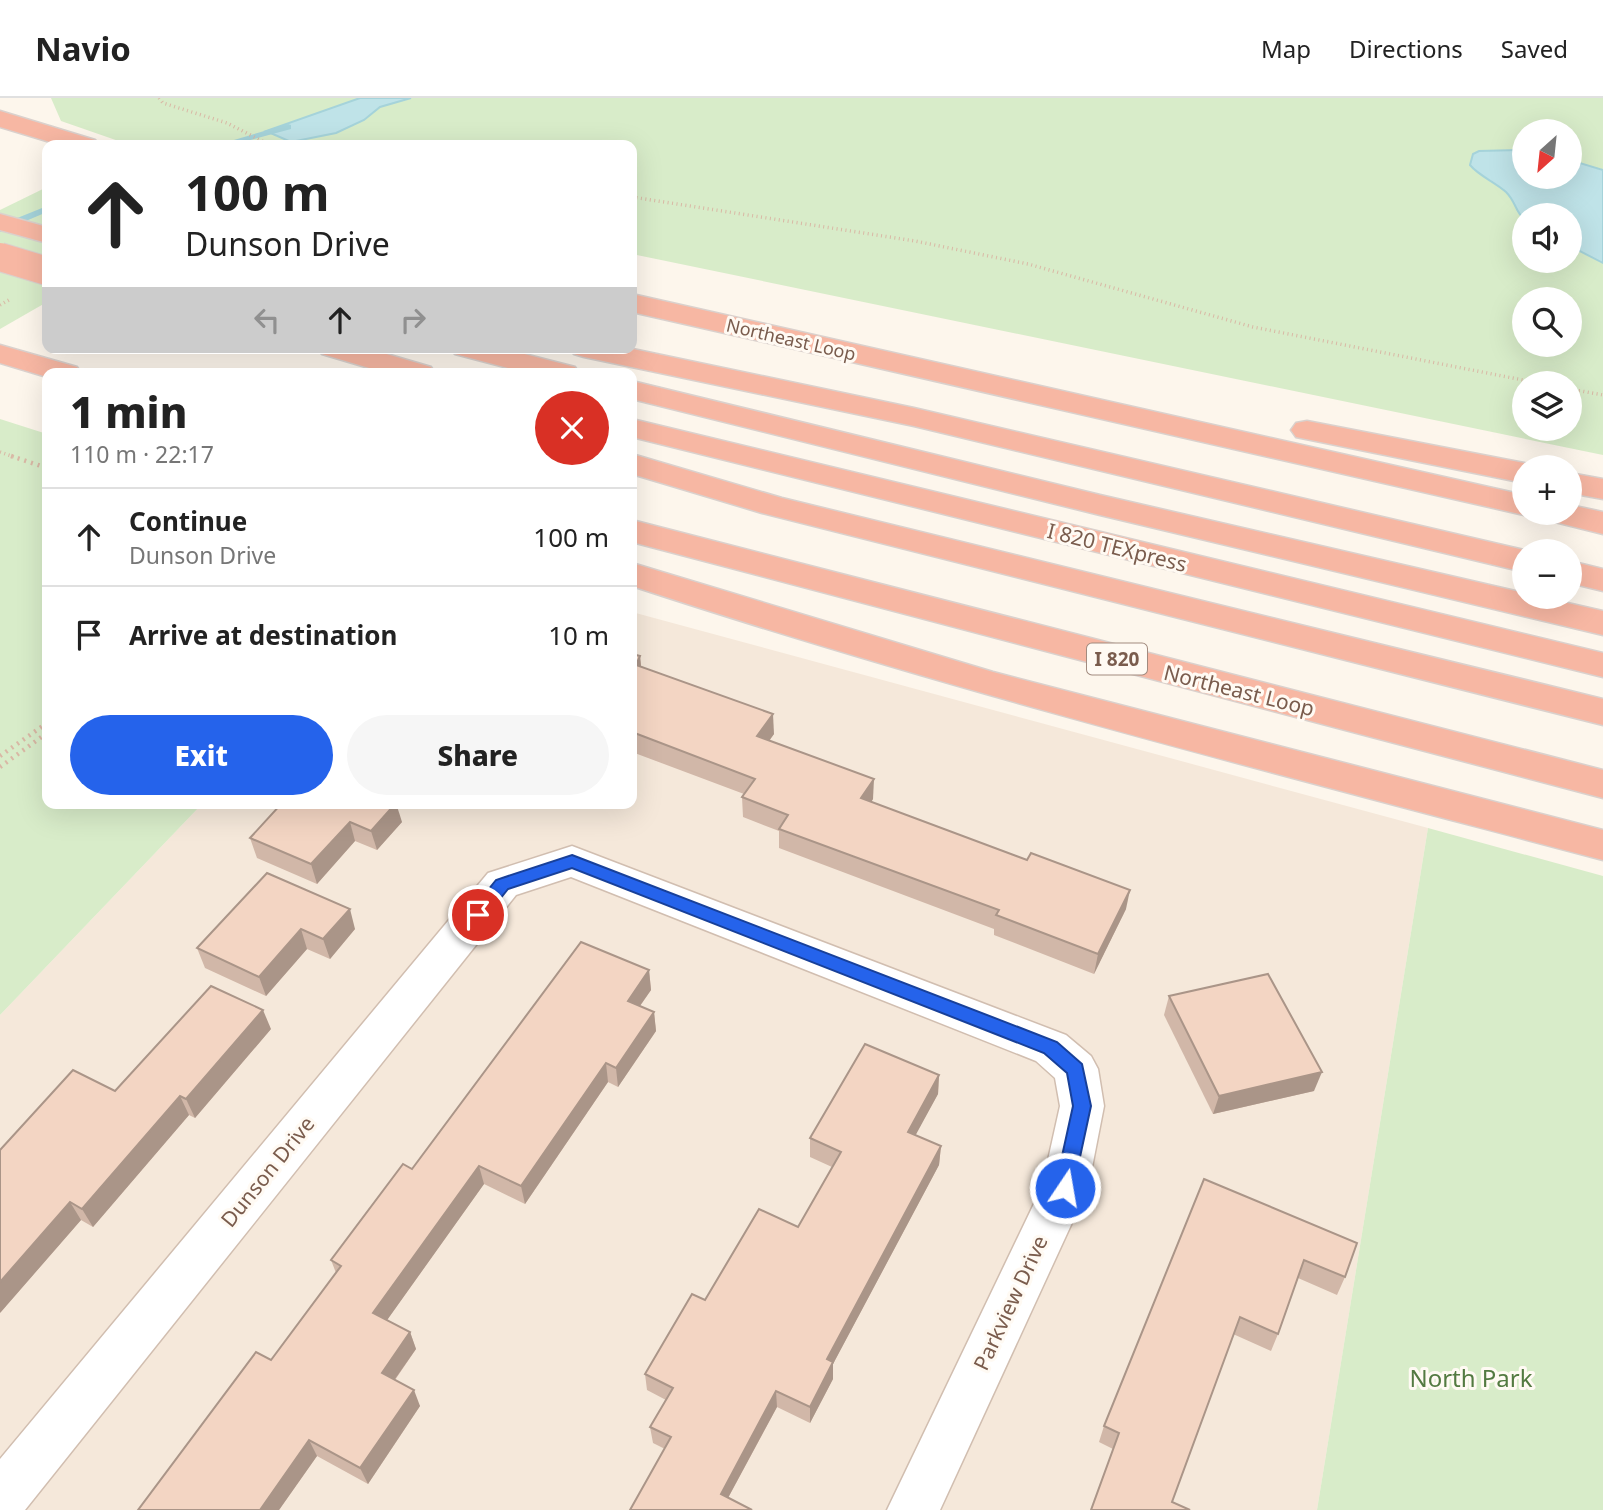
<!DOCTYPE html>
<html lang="en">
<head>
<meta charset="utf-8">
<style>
  body { margin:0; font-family:"Noto Sans",sans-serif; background:#f6f6f6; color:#222; height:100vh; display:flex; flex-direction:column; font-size:26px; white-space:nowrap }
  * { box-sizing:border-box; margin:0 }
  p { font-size:23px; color:#767676 }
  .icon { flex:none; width:38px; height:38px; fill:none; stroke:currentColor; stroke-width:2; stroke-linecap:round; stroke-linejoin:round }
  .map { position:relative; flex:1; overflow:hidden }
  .drawer { position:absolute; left:42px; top:270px; width:595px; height:441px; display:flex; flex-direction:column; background:#fff; border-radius:14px; box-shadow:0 7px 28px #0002 }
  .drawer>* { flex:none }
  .top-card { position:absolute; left:42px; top:42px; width:595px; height:214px; border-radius:14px; box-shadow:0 7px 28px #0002; background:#fff; color:#222; overflow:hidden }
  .needle { width:46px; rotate:207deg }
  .tools { position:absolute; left:1512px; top:21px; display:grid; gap:14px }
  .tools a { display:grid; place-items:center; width:70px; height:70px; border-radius:50%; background:#fff; box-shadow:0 7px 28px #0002; font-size:35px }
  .pin { position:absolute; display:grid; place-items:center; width:60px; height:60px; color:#fff; margin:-30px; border:4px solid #fff; border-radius:50%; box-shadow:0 2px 7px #0007 }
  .me { position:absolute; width:77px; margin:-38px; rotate:12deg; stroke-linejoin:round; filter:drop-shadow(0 0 5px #0008) }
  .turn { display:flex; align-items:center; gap:24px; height:147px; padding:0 28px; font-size:32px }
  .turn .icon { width:91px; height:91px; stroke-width:2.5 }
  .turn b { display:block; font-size:49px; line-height:60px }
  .lanes { display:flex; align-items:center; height:66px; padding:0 28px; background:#0003; justify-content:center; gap:35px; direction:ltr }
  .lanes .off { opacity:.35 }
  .round { display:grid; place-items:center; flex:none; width:74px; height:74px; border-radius:37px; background:#f6f6f6 }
  .head { display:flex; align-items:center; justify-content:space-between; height:119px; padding:0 28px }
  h1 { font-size:42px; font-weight:800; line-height:52px }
  .action { display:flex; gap:14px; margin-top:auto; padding:14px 28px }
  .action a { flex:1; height:80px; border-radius:42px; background:#2563eb; color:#fff; font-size:28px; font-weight:800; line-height:80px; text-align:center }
  .action a+a { background:#f6f6f6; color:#222 }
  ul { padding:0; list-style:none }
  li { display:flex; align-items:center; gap:21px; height:98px; padding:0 28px; border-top:2px solid #e0e0e0 }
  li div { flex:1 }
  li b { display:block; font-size:26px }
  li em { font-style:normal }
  header { display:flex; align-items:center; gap:42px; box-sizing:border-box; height:98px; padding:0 35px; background:#fff; border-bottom:2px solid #e0e0e0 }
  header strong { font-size:33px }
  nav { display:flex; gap:38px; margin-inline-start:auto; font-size:24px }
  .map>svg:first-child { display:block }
</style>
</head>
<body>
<header>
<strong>Navio</strong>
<nav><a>Map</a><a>Directions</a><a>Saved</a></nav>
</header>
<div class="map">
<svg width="1603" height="1412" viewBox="0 0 1603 1412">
  <rect width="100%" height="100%" fill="#fdf6ec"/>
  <path fill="#f5e8da" d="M632 514 1428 730 1317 1412H0V917L203 705H632Z"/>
  <g fill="#d8ecc9" fill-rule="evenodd">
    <path d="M51 0H1603V357L632 156V47H130L61 23ZM1524 33H1570V79H1524ZM1524 117H1570V163H1524ZM1524 201H1570V247H1524ZM1524 285H1570V331H1524Z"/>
    <path d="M47 89V204L0 231V112Z"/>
    <path d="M0 321 47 336V705H203L0 917Z"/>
    <path d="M1428 730 1603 778V1412H1317Z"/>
  </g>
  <g fill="#bfe3e8" stroke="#a5d3da" stroke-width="2">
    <path d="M360 0H411L380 9 364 22 336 35 291 44 266 33Z"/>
    <path d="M1519 52H1524V79H1570V62L1603 72V165L1570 148V117H1524V121C1515 113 1516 104 1506 94 1495 84 1479 78 1470 67L1473 56 1479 53Z"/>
  </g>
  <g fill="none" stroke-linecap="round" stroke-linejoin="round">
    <g fill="#a5d3da" fill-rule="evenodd">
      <path d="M288 26 291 27V31L232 47H217Z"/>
      <path d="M47 108V114L0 134V127Z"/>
    </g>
    <g stroke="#d1beb0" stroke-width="3">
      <path id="minor" d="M572 748 1066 937 1091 958 1098 971 1104 1008 1088 1090 940 1412H887L1042 1089 1060 1008 1055 980 1036 963 571 779 516 797 25 1412H0V1361L488 775Z"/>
    </g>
    <g stroke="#dad1cd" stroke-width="3">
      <g id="highway">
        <path d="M0 13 95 42 99 47H60L0 29Z"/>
        <path d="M0 116 47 129V145L0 132Z"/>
        <path d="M632 196 1524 397V415H1534L1524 417 632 214Z"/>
        <path d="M0 247 77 269 81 275H47V279L0 265Z"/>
        <path d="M317 250H366L431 269 435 275H386L322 256Z"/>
        <path d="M450 250H501L575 269 579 275H527L455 256Z"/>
        <path d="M569 250H628L914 310 1524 452 1529 453H1524V474L914 328 584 259 574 256Z"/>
        <path d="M632 283 1100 397 1524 495V499H1541L1603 513V537L1100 417 632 301Z"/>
        <path d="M632 321 1603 555V579L632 339Z"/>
        <path d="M1307 323 1524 365 1536 369H1524V385L1296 339 1291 332 1296 325Z"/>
        <path d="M632 356 782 400 1603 601V627L762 415 632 376Z"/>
        <path d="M1570 375 1603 381V401L1570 395Z"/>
        <path d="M1570 407 1603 414V436L1547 422 1543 415H1570Z"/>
        <path d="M632 422 1603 672V700L632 444Z"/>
        <path d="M1570 463 1603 471V493L1570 485Z"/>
        <path d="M632 465 993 574 1603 732V762C1278 676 951 593 632 488Z"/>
      </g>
    </g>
    <g stroke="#d9b8a5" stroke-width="3.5" stroke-dasharray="1 3.5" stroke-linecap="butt">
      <path d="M159 0 163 5 227 25 270 47"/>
      <path d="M632 99 915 143 1028 166 1253 229 1538 285"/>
      <path d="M0 207 9 202"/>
      <path d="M1570 291 1603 297"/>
      <path d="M0 354 17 360"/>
    </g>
    <g stroke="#d9b8a5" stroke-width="4.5" stroke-dasharray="2 5" stroke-linecap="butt">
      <path d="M11 358 47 370"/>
      <path d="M0 658 47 625"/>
      <path d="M0 669 47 635"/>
    </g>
    <use href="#minor" fill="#fff" fill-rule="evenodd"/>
    <use href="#highway" fill="#f7b7a3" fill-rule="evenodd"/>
    <g stroke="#dad1cd" stroke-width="30" stroke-linecap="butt">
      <path id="highway-bridge" d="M0 159 47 173"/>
    </g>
    <use href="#highway-bridge" stroke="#f7b7a3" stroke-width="28"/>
  </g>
  <g fill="#d1b7a8">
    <path d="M632 556 640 558 641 568 774 636 769 643 873 701 871 704 1126 811 1094 876 994 837V831L779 750V733L743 719 742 699 744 696 632 654Z"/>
    <path d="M282 705 402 724 377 752 355 743 317 786 257 760 250 740Z"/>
    <path d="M267 775 355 831 330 861 307 851 266 898 205 870 197 850Z"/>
    <path d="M649 872 651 892 640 908 654 914 656 933 618 989 608 984 525 1106 484 1086 387 1222 410 1234 416 1251 395 1282 420 1308 368 1386 317 1358 279 1412H138L271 1262 336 1175 331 1162 412 1071Z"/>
    <path d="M1169 898 1314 993 1213 1016 1164 917Z"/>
    <path d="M271 931 195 1020 189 1017 93 1129 81 1122 0 1215 115 993Z"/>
    <path d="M939 977 938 996 915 1037 941 1048 939 1067 833 1266V1281L810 1325 777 1309 728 1400 630 1412 665 1351 653 1345 650 1329 666 1302 647 1292 645 1276 705 1202 798 1129 832 1069 810 1059V1040Z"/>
    <path d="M1204 1081 1345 1179 1337 1197 1298 1180 1278 1236 1271 1253 1233 1236 1091 1412 1113 1351 1099 1344 1104 1328Z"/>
  </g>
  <g fill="#aa9588">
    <path d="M640 558 642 578 636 567Z"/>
    <path d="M773 616 774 636 758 658 757 638Z"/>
    <path d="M874 681 873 701 861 720V700Z"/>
    <path d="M396 705 402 724 377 752 371 733Z"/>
    <path d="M350 724 355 743 317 786 311 766Z"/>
    <path d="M1130 792 1126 811 1094 876 1098 856Z"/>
    <path d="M350 811 355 831 330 861 323 841Z"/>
    <path d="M301 831 307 851 266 898 259 879Z"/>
    <path d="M649 872 651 892 630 922 628 903Z"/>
    <path d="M263 912 271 931 195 1020 186 1001Z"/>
    <path d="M654 914 656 933 618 989 616 970Z"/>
    <path d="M606 965 608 984 525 1106 521 1088Z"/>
    <path d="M1322 974 1314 993 1213 1016 1219 998Z"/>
    <path d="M939 977 938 996 907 1053 908 1034Z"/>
    <path d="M180 998 189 1017 93 1129 82 1111Z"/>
    <path d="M941 1048 939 1067 833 1266V1281L810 1325V1309L827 1261Z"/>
    <path d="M479 1068 484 1086 380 1232 373 1215Z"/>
    <path d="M70 1104 81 1122 0 1215V1184Z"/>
    <path d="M410 1234 416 1251 388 1291 382 1275Z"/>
    <path d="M414 1292 420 1308 368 1386 360 1370Z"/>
    <path d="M776 1293 777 1309 722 1411 721 1396Z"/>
    <path d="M309 1342 317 1358 279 1412H260Z"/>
  </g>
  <g fill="#f3d5c3" stroke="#aa9588" stroke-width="2">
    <path d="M632 556 640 558 636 567 773 616 757 638 874 681 861 700 1027 762 1031 755 1130 792 1098 856 996 817 999 812 779 731 788 717 742 699 755 681 632 634Z"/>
    <path d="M282 705H396L371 733 350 724 311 766 250 740Z"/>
    <path d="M267 775 350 811 323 841 301 831 259 879 197 850Z"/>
    <path d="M581 844 649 872 628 903 654 914 616 970 606 965 521 1088 479 1068 373 1215 410 1234 382 1275 414 1292 360 1370 309 1342 260 1412H138L256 1254 271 1262 341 1168 331 1162 403 1066 412 1071Z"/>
    <path d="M1268 876 1322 974 1219 998 1169 898Z"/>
    <path d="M211 888 263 912 186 1001 180 998 82 1111 70 1104 0 1184V1052L73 972 115 993Z"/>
    <path d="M865 946 939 977 908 1034 941 1048 827 1261 833 1264 810 1309 776 1293 721 1396 752 1412H630L671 1339 650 1329 673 1290 645 1276 692 1196 705 1202 759 1111 798 1129 841 1054 810 1040Z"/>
    <path d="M1204 1081 1357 1145 1345 1179 1304 1162 1278 1236 1240 1219 1172 1404 1190 1412H1091L1119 1335 1104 1328Z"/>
  </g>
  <path fill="#2563eb" stroke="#184099" stroke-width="2" d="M572 757 1057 944 1082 966 1091 1008 1072 1096 1065 1099 1058 1096 1055 1090 1073 1008 1067 975 1044 955 572 770 508 791 484 821H472L469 817 472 812 496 782Z"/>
  <g text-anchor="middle" stroke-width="6" stroke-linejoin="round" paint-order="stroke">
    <g font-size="18" fill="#7a5c4d" stroke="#fffaf3">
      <text transform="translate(791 242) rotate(13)" y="6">Northeast Loop</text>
    </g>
    <rect fill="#fffaf3" stroke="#a28b7f" stroke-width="2" x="1087" y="545.5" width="60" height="31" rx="5"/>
    <g font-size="19" font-weight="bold" fill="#7a5c4d">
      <text x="1117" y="568">I 820</text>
    </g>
    <g font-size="21" fill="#7a5c4d" stroke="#fffaf3">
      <text transform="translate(1117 450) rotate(14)" y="7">I 820 TEXpress</text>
      <text transform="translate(1239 593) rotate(14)" y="7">Northeast Loop</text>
      <text transform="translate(268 1074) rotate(-51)" y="7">Dunson Drive</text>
      <text transform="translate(1011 1205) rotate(-65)" y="7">Parkview Drive</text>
    </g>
    <g font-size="24" fill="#537a41" stroke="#fffaf3">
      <text x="1471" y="1289">North Park</text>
    </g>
  </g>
</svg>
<div class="tools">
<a><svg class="needle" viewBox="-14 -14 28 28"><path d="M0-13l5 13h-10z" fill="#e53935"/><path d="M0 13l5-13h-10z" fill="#767676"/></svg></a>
<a><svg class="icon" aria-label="sound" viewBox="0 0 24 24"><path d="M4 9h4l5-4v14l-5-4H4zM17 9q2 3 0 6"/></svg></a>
<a><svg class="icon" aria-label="search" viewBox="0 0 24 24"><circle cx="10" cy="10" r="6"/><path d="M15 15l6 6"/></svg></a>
<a><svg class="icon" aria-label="layers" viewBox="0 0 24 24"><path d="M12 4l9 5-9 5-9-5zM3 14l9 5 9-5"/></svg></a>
<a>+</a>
<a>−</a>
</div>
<div class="pin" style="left:478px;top:817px;background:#d93025"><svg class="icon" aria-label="arrive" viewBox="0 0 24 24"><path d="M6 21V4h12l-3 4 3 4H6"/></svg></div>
<svg class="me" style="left:1065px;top:1090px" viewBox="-20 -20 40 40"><circle r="17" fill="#2563eb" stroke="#fff" stroke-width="3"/><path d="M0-11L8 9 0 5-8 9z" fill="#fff"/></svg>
<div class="top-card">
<div class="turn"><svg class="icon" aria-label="ahead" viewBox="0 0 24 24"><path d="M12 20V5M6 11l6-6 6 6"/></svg><div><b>100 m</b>Dunson Drive</div></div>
<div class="lanes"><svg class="icon off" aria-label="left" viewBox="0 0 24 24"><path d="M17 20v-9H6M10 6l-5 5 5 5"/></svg><svg class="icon" aria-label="ahead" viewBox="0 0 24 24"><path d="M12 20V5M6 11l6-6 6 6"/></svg><svg class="icon off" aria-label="right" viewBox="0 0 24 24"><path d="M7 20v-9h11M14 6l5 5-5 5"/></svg></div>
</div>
<section class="drawer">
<div class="head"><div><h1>1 min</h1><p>110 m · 22:17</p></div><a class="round" style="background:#d93025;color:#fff"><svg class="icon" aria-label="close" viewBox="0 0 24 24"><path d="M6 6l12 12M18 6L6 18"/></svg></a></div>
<ul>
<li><svg class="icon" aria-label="ahead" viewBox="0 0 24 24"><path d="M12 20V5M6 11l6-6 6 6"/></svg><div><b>Continue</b><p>Dunson Drive</p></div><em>100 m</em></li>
<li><svg class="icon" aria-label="arrive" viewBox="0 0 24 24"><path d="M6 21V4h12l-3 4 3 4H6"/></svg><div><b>Arrive at destination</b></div><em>10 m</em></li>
</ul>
<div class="action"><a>Exit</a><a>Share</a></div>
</section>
</div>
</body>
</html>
